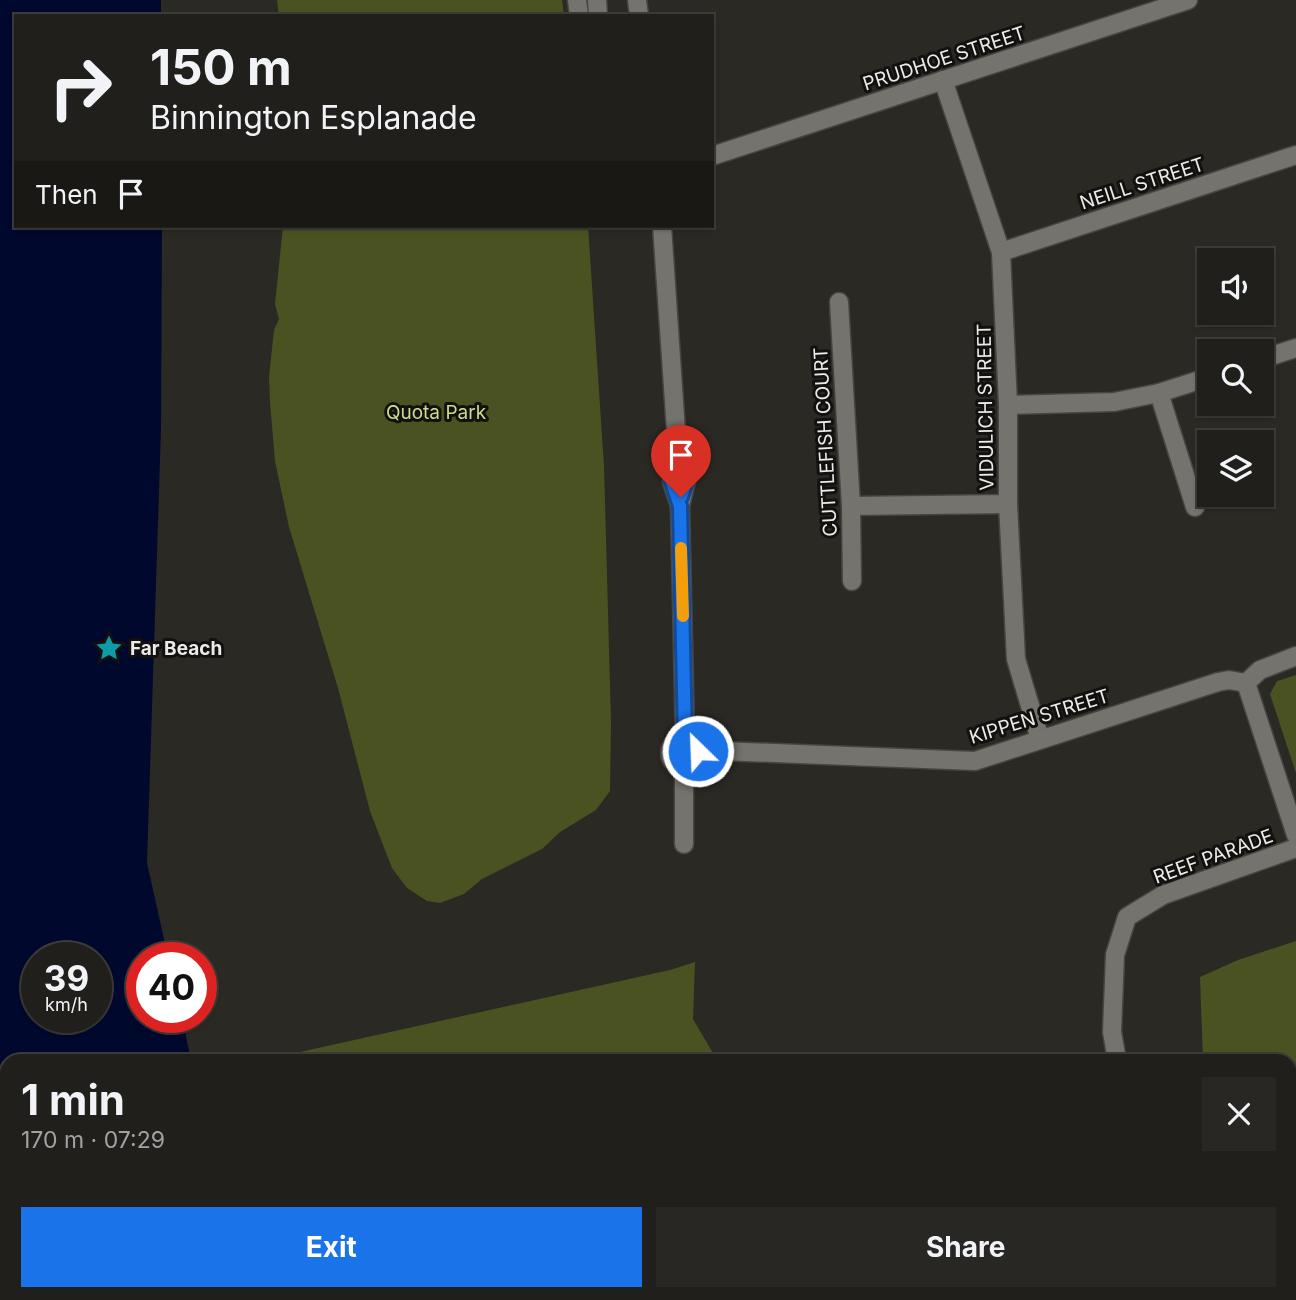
<!DOCTYPE html>
<html lang="en">
<head>
<meta charset="utf-8">
<style>
  body { margin:0; font-family:Inter,sans-serif; background:#282724; color:#f1f3f6; height:100vh; display:flex; flex-direction:column; font-size:26px; white-space:nowrap }
  * { box-sizing:border-box; margin:0 }
  p { font-size:23px; color:#a2a2a3 }
  .icon { flex:none; width:38px; height:38px; fill:none; stroke:currentColor; stroke-width:2; stroke-linecap:round; stroke-linejoin:round }
  .map { position:relative; flex:1; overflow:hidden }
  .sheet { position:absolute; left:0px; top:1054px; width:1297px; height:247px; display:flex; flex-direction:column; background:#201f1b; border-radius:21px 21px 0 0; box-shadow:0 2px 5px #0004,0 0 0 2px #3d3d3a }
  .sheet>* { flex:none }
  .banner { position:absolute; left:14px; top:14px; width:700px; height:214px; border-radius:0px; box-shadow:0 2px 5px #0004,0 0 0 2px #3d3d3a; background:#201f1b; color:#f1f3f6; overflow:hidden }
  .buttons { position:absolute; left:1197px; top:248px; display:grid; gap:14px }
  .buttons a { display:grid; place-items:center; width:77px; height:77px; border-radius:0px; background:#201f1b; box-shadow:0 2px 5px #0004,0 0 0 2px #3d3d3a; font-size:35px }
  .speed { position:absolute; left:21px; top:942px; display:flex; gap:14px; font-size:35px; font-weight:700; text-align:center }
  .speed>* { display:grid; place-content:center; width:91px; height:91px; border-radius:50%; background:#201f1b; box-shadow:0 2px 5px #0004,0 0 0 2px #3d3d3a; line-height:1 }
  .speed small { font-size:18px; font-weight:400 }
  .speed .limit { border:10px solid #d22; background:#fff; color:#111 }
  .pin { position:absolute; display:grid; place-items:center; width:60px; height:60px; color:#fff; margin:-72px -30px; border-radius:50% 50% 50% 0; rotate:-45deg; box-shadow:0 0 7px #0007 }
  .pin .icon { rotate:45deg }
  .me { position:absolute; width:77px; margin:-38px; rotate:336deg; stroke-linejoin:round; filter:drop-shadow(0 0 5px #0008) }
  .turn { display:flex; align-items:center; gap:24px; height:147px; padding:0 21px; font-size:32px }
  .turn .icon { width:91px; height:91px; stroke-width:2.5 }
  .turn b { display:block; font-size:49px; line-height:60px }
  .then { display:flex; align-items:center; height:66px; padding:0 21px; background:#0003; gap:14px; font-size:26px }
  .round { display:grid; place-items:center; flex:none; width:74px; height:74px; border-radius:0px; background:#282724 }
  .overview { display:flex; align-items:center; justify-content:space-between; height:119px; padding:0 21px }
  h1 { font-size:42px; font-weight:700; line-height:52px }
  .button { display:flex; gap:14px; margin-top:auto; padding:14px 21px }
  .button a { flex:1; height:80px; border-radius:0px; background:#1a73e8; color:#fff; font-size:28px; font-weight:700; line-height:80px; text-align:center }
  .button a+a { background:#282724; color:#f1f3f6 }
  .map>svg:first-child { display:block }
</style>
</head>
<body>
<div class="map">
<svg width="1296" height="1300" viewBox="0 0 1296 1300">
  <rect width="100%" height="100%" fill="#2a2924"/>
  <g fill="#4b5222">
    <path d="M277 0H562L564 16H279Z"/>
    <path d="M283 226H588L604 466 611 722 610 791 596 810 560 832 542 849 482 879 464 894 440 903 427 901 407 888 392 868 383 845 370 811 338 688 289 527 275 461 270 402 269 377 274 330 279 319 275 304Z"/>
    <path d="M1296 675V773L1270 694 1277 681Z"/>
    <path d="M1296 941V1240L1290 1245V1060H1203L1200 977 1238 960Z"/>
    <path d="M695 962 693 1019 717 1060H264L670 970Z"/>
    <path d="M229 1293H818L820 1300H230Z"/>
    <path d="M1013 1293H1221L1219 1300H1013Z"/>
  </g>
  <path fill="#01082d" fill-rule="evenodd" d="M0 0H161V16H16V226H162L161 429 147 863 168 957H142V1017H182L191 1060H7V1293H229L230 1300H0ZM37 957H96V1017H37Z"/>
  <g fill="none" stroke-linecap="round" stroke-linejoin="round">
    <g stroke="#01082d" stroke-width="4.5">
      <path d="M1290 1085 1296 1076"/>
      <path d="M1111 1300 1112 1293"/>
    </g>
    <g stroke="#464542" stroke-width="21">
      <g id="minor">
        <path d="M577 0 579 16"/>
        <path d="M597 0 598 16"/>
        <path d="M637 0 639 16"/>
        <path d="M943 80 1001 252 1008 405V504L1016 659 1040 739"/>
        <path d="M712 156 1188 0"/>
        <path d="M662 226 678 460 672 482 680 506"/>
        <path d="M1001 252 1296 155"/>
        <path d="M839 302 851 506 852 581"/>
        <path d="M1262 359 1296 348"/>
        <path d="M1159 393 1195 507"/>
        <path d="M1008 405 1114 402 1159 393 1209 377"/>
        <path d="M678 460 686 481 680 506 685 739"/>
        <path d="M851 506 1008 504"/>
        <path d="M1246 683 1296 835"/>
        <circle cx="684" cy="753" r="14"/>
        <path d="M698 754 721 751 975 761 1218 682 1229 680 1246 683 1260 670 1296 656"/>
        <path d="M684 844V767"/>
        <path d="M1117 1060 1112 1032 1115 955 1127 917 1163 895 1296 848"/>
      </g>
    </g>
    <use href="#minor" stroke="#74736d" stroke-width="18"/>
  </g>
  <g fill="none" stroke-linecap="round" stroke-linejoin="round">
    <g stroke="#114b97" stroke-width="18">
      <path id="route" d="M681 497 686 481 678 460 672 482 680 506 685 739 695 744 698 751"/>
    </g>
    <use href="#route" stroke="#1a73e8" stroke-width="12"/>
    <path stroke="#f59e0b" stroke-width="12" d="M681 548 683 616"/>
  </g>
  <defs>
    <g id="sight-bare" transform="scale(2.1)"><path d="M0-6L1.8-2.2L6-1.7L2.9 1.2L3.7 5.4L0 3.3L-3.7 5.4L-2.9 1.2L-6-1.7L-1.8-2.2Z" fill="#0f9aa8" stroke="#12110f" stroke-width="2.5" paint-order="stroke"/></g>
  </defs>
  <g fill-rule="evenodd">
    <use href="#sight-bare" x="109" y="648"/>
  </g>
  <g text-anchor="middle" stroke-width="6" stroke-linejoin="round" paint-order="stroke">
    <g font-size="19" fill="#ecebe8" stroke="#12110f">
      <text transform="translate(944 58) rotate(-18)" y="7">PRUDHOE STREET</text>
      <text transform="translate(1142 183) rotate(-18)" y="7">NEILL STREET</text>
      <text transform="translate(985 407) rotate(-91)" y="7">VIDULICH STREET</text>
      <text transform="translate(825 442) rotate(-93)" y="7">CUTTLEFISH COURT</text>
      <text transform="translate(1039 716) rotate(-17)" y="7">KIPPEN STREET</text>
      <text transform="translate(1213 856) rotate(-20)" y="7">REEF PARADE</text>
    </g>
    <g font-size="19" fill="#cedb8a" stroke="#12110f">
      <text x="436" y="419">Quota Park</text>
    </g>
    <g font-size="19" font-weight="bold" fill="#ecebe8" stroke="#12110f" text-anchor="start">
      <text x="130" y="655">Far Beach</text>
    </g>
  </g>
</svg>
<div class="buttons">
<a><svg class="icon" aria-label="sound" viewBox="0 0 24 24"><path d="M4 9h4l5-4v14l-5-4H4zM17 9q2 3 0 6"/></svg></a>
<a><svg class="icon" aria-label="search" viewBox="0 0 24 24"><circle cx="10" cy="10" r="6"/><path d="M15 15l6 6"/></svg></a>
<a><svg class="icon" aria-label="layers" viewBox="0 0 24 24"><path d="M12 4l9 5-9 5-9-5zM3 14l9 5 9-5"/></svg></a>
</div>
<div class="speed"><div>39<small>km/h</small></div><div class="limit">40</div></div>
<div class="pin" style="left:681px;top:497px;background:#d93025"><svg class="icon" aria-label="arrive" viewBox="0 0 24 24"><path d="M6 21V4h12l-3 4 3 4H6"/></svg></div>
<svg class="me" style="left:698px;top:751px" viewBox="-20 -20 40 40"><circle r="17" fill="#1a73e8" stroke="#fff" stroke-width="3"/><path d="M0-11L8 9 0 5-8 9z" fill="#fff"/></svg>
<div class="banner">
<div class="turn"><svg class="icon" aria-label="right" viewBox="0 0 24 24"><path d="M7 20v-9h11M14 6l5 5-5 5"/></svg><div><b>150 m</b>Binnington Esplanade</div></div>
<div class="then">Then<svg class="icon" aria-label="arrive" viewBox="0 0 24 24"><path d="M6 21V4h12l-3 4 3 4H6"/></svg></div>
</div>
<section class="sheet">
<div class="overview"><div><h1>1 min</h1><p>170 m · 07:29</p></div><a class="round"><svg class="icon" aria-label="close" viewBox="0 0 24 24"><path d="M6 6l12 12M18 6L6 18"/></svg></a></div>
<div class="button"><a>Exit</a><a>Share</a></div>
</section>
</div>
</body>
</html>
